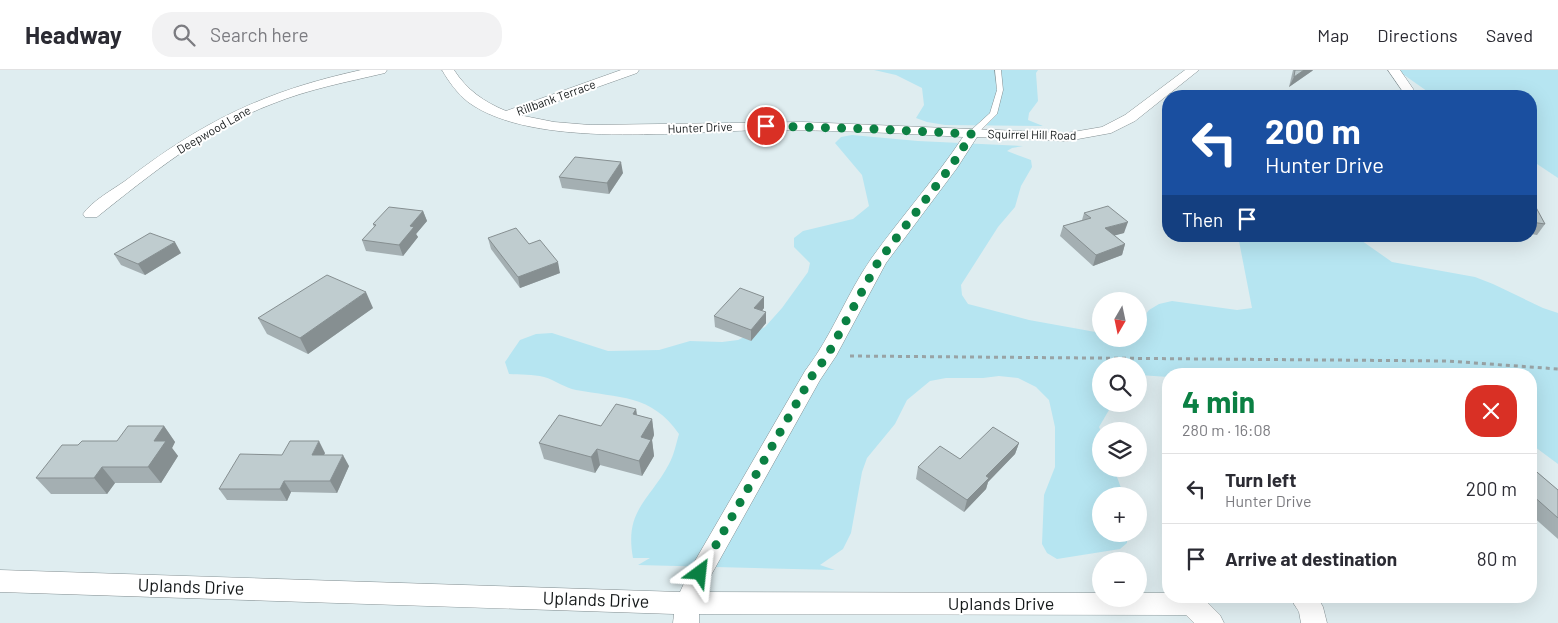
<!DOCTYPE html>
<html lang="en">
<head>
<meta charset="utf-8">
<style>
  body { margin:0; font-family:Barlow,sans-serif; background:#f2f2f3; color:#2b2b33; height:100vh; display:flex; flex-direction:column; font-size:19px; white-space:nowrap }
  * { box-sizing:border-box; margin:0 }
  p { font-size:16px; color:#7c7c81 }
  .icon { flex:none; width:28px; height:28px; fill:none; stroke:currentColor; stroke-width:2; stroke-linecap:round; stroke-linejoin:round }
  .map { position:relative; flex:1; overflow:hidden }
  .panel { position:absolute; left:1162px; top:298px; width:375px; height:235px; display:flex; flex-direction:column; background:#fff; border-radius:20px; box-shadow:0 5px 20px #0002 }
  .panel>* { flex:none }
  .hud { position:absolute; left:1162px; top:20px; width:375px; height:152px; border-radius:20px; box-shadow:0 5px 20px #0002; background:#1a4fa0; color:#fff; overflow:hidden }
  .needle { width:32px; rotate:189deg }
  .buttons { position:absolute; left:1092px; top:222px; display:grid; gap:10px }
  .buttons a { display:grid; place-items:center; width:55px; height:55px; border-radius:50%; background:#fff; box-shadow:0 5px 20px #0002; font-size:25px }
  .pin { position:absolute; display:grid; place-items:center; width:42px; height:42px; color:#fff; margin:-21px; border:2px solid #fff; border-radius:50%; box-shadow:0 1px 5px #0007 }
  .me { position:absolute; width:55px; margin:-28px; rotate:30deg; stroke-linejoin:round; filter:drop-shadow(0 0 4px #0008) }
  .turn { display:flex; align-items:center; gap:18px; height:105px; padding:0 20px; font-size:22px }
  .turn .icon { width:65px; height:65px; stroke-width:2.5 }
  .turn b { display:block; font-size:35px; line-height:42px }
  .then { display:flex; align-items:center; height:48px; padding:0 20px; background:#0003; gap:10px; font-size:19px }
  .round { display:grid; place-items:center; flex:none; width:52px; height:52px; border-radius:20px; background:#f2f2f3 }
  .overview { display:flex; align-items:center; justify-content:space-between; height:85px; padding:0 20px }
  h1 { font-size:30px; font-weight:700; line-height:38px; color:#0b8043 }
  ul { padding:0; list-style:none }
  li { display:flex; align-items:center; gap:15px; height:70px; padding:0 20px; border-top:1px solid #e1e1e2 }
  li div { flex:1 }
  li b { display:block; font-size:19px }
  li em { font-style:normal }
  header { display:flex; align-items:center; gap:30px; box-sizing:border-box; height:70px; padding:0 25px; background:#fff; border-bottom:1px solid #e1e1e2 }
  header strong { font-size:24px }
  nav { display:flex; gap:28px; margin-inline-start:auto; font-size:18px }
  .search { width:350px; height:45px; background:#f2f2f3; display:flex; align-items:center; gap:12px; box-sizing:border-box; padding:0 18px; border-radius:20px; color:#7c7c81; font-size:19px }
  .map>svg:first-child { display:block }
</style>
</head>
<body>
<header>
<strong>Headway</strong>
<div class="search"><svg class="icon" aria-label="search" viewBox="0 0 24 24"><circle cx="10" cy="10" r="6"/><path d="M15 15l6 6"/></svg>Search here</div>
<nav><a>Map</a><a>Directions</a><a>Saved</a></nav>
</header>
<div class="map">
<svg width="1558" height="553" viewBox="0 0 1558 553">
  <rect width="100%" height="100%" fill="#dfedf0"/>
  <g fill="#b6e5f1">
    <path d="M874 0H1038L1036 3 1038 31 1029 43 1028 50 1043 56 945 55 927 52 916 48 924 35 922 18 896 5Z"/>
    <path d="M1397 0H1558V108L1531 90V26H1434Z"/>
    <path d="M852 65 918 71 1023 76 1012 78 1007 81 1031 90 1032 97 1021 116 1015 137 998 157 961 215 962 225 968 234 1029 250 1101 263V269H1139V253L1149 240 1159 234 1172 231 1237 240 1252 238 1238 166H1355L1392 192 1475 207 1493 214 1543 238 1558 243V394L1531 374V304H1169V307L1139 305V296H1101V334H1115L1109 340 1099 357 1101 362V399H1114L1124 426H1101V464H1127V473L1120 479 1057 489 1047 483 1042 474 1044 425 1055 397V357L1049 330 1036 317 1018 308 999 306 983 308H946L930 311 907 330 895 354 867 388 862 402 851 463 843 479 820 495 835 500 638 495 650 488H633C624 440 650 430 669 394 674 385 676 374 679 364 652 324 618 328 576 320 565 318 555 310 544 307 533 304 520 305 509 304L505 292 520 270 536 264 552 263 608 281 659 280 690 271 722 272 738 270 765 257 782 238 808 202 810 193 794 177V168L803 161 853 149 869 136 862 105 835 73 841 67Z"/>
  </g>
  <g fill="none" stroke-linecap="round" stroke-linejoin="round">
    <g stroke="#849093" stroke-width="1">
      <path id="service" d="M995 0H1001L1003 20 997 44 975 66H969V62L990 43 997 20Z"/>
    </g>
    <g stroke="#849093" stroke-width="1">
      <g id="minor">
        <path d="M361 0H387L385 3C347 12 309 19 272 34 206 59 151 104 97 147H85L83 144C92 131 112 120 125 111 203 51 265 21 361 0Z"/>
        <path d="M442 0H454C467 20 484 32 506 41L621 0H639L637 3 519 45 554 52 590 55 803 52 1067 63 1102 57 1125 45 1185 0H1199L1135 51 1111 63 1067 71 977 67 957 98 886 193 836 286 820 310 710 507 704 522 1101 523V529H1139V523H1169V526H1201L1220 545 1224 553H1194L1186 545 699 544V553H673L674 544 0 522V500L680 522 692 496 805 301C832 266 846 225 871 189 901 147 935 109 963 67 898 63 832 60 766 60 686 61 534 80 468 32 457 23 449 12 442 0Z"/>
        <path d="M1388 0H1400L1418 26H1406Z"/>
        <path d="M1289 526H1317L1323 537 1327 553H1301L1299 542Z"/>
      </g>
    </g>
    <path stroke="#99a3a5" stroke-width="3" stroke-dasharray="4 4" stroke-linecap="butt" d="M850 286 1448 291 1558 299"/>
    <use href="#service" fill="#fff" fill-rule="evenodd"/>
    <use href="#minor" fill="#fff" fill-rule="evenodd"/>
  </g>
  <g fill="#a4afb2">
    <path d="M1293 0H1313L1312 1 1289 17Z"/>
    <path d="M623 103 609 124 562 118 559 107Z"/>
    <path d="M1531 130 1545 154 1537 165 1531 164Z"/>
    <path d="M423 141 427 151 416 164 418 167 403 186 366 181 362 170 374 157 373 154Z"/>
    <path d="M1084 143 1124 163 1114 165 1125 174 1122 185 1093 196 1060 166 1063 156 1082 150Z"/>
    <path d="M488 168 529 174 560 203 520 218 491 179Z"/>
    <path d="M181 183 145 205 121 195 114 184Z"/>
    <path d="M764 227V238L762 241 766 253 751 271 715 257 714 246Z"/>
    <path d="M373 238 308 284 267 264 258 248Z"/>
    <path d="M636 339 637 345 652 349 654 365 652 370 654 386 642 406 600 395 595 403 544 389 539 373 601 356Z"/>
    <path d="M164 356 175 372 172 378 178 386 161 413H115L107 424H51L36 408 78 375 117 371Z"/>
    <path d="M1019 373 1015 384 988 412 986 419 964 442 916 409 918 397 960 389Z"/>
    <path d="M325 383 324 385 349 396 337 423 291 422 287 431 227 430 219 419 282 385Z"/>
    <path d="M1531 397 1558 420V469L1531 445Z"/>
  </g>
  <g fill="#868f91">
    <path d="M1304 0H1313L1312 1 1289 17 1294 7Z"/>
    <path d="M621 92 623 103 609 124 607 113Z"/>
    <path d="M423 141 427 151 416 164 418 167 403 186 399 175 410 156Z"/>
    <path d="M1128 152 1124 163 1102 169 1105 158Z"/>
    <path d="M175 172 181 183 145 205 138 194Z"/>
    <path d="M1125 174 1122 185 1093 196 1096 185Z"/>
    <path d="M558 192 560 203 520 218 518 207Z"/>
    <path d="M366 222 373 238 308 284 300 268Z"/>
    <path d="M764 227V238L755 249 754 238Z"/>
    <path d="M766 242V253L751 271V260Z"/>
    <path d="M636 339 638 355 633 344Z"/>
    <path d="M652 349 654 365 652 370 654 386 642 406 639 391 641 367Z"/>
    <path d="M164 356 175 372 172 378 178 386 161 413 148 397 154 371Z"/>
    <path d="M319 371 325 383 318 396 312 385Z"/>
    <path d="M1019 373 1015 384 988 412 986 419 964 442 967 430 986 406Z"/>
    <path d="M597 379 600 395 595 403 591 387Z"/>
    <path d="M343 385 349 396 337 423 330 411Z"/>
    <path d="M102 397 115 413 107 424 94 408Z"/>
    <path d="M284 411 291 422 287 431 280 419Z"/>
  </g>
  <g fill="#bfcccf" stroke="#868f91">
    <path d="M1295 0H1304L1294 7Z"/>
    <path d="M575 87 621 92 607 113 559 107Z"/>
    <path d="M1531 130H1532L1545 154 1531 152Z"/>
    <path d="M1108 136 1128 152 1105 158 1125 174 1096 185 1063 156 1091 148 1084 143Z"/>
    <path d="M389 137 423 141 410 156 414 157 399 175 362 170 376 155 373 154Z"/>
    <path d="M516 158 529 174 540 170 558 192 518 207 488 168Z"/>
    <path d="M150 163 175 172 138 194 114 184Z"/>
    <path d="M327 205 366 222 300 268 258 248Z"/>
    <path d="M740 218 764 227 754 238 766 242 751 260 714 246Z"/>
    <path d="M616 334 636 339 633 344 652 349 641 367 651 370 639 391 597 379 591 387 539 373 559 345 601 356Z"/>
    <path d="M128 356H164L154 371H166L148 397H102L94 408H36L62 375H78L82 371H117Z"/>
    <path d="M993 357 1019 373 986 406 989 408 967 430 918 397 940 376 960 389Z"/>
    <path d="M290 371H319L312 385H343L330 411H284L280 419H219L240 384 282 385Z"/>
    <path d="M1531 397 1558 420V448L1531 424Z"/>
  </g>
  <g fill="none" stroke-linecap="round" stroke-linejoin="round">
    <path stroke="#0b8043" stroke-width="9" stroke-dasharray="0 16.2" d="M700 503 812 306 827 286 878 192 952 95 972 64 874 59 766 56"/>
  </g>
  <g text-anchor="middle" stroke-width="4" stroke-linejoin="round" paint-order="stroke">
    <g font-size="12" fill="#15191a" stroke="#fff">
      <text transform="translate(556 28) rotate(-20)" y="4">Rillbank Terrace</text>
      <text transform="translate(700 58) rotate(-2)" y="4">Hunter Drive</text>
      <text transform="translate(214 60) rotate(-30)" y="4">Deepwood Lane</text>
      <text transform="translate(1032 65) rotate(1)" y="4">Squirrel Hill Road</text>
    </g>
    <g font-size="18" fill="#15191a" stroke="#fff">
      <text transform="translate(191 517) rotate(2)" y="6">Uplands Drive</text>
      <text transform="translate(596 530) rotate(2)" y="6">Uplands Drive</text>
      <text x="1001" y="540">Uplands Drive</text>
    </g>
  </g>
</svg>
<div class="buttons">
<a><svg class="needle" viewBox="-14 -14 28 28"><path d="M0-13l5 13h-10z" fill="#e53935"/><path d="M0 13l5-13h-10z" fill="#7c7c81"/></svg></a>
<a><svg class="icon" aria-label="search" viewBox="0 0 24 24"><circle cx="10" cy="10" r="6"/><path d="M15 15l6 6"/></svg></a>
<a><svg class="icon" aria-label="layers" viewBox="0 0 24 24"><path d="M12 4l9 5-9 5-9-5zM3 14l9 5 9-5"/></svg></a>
<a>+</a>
<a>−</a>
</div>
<div class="pin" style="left:766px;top:56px;background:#d93025"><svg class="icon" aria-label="arrive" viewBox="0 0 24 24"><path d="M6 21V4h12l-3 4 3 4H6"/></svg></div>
<svg class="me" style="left:700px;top:503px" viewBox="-20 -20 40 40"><path d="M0-17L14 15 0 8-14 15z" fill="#0b8043" stroke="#fff" stroke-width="4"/></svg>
<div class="hud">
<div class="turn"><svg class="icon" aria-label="left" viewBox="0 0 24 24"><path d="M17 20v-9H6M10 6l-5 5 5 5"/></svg><div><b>200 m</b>Hunter Drive</div></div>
<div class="then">Then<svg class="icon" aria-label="arrive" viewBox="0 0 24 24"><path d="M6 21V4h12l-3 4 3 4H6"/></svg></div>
</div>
<section class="panel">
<div class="overview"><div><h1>4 min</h1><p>280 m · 16:08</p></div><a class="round" style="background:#d93025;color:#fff"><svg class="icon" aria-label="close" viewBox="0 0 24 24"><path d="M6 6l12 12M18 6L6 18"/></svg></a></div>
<ul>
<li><svg class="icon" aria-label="left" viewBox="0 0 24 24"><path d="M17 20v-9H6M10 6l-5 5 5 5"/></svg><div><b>Turn left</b><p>Hunter Drive</p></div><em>200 m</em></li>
<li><svg class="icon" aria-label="arrive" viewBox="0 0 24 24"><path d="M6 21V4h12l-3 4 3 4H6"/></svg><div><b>Arrive at destination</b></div><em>80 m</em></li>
</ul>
</section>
</div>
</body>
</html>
